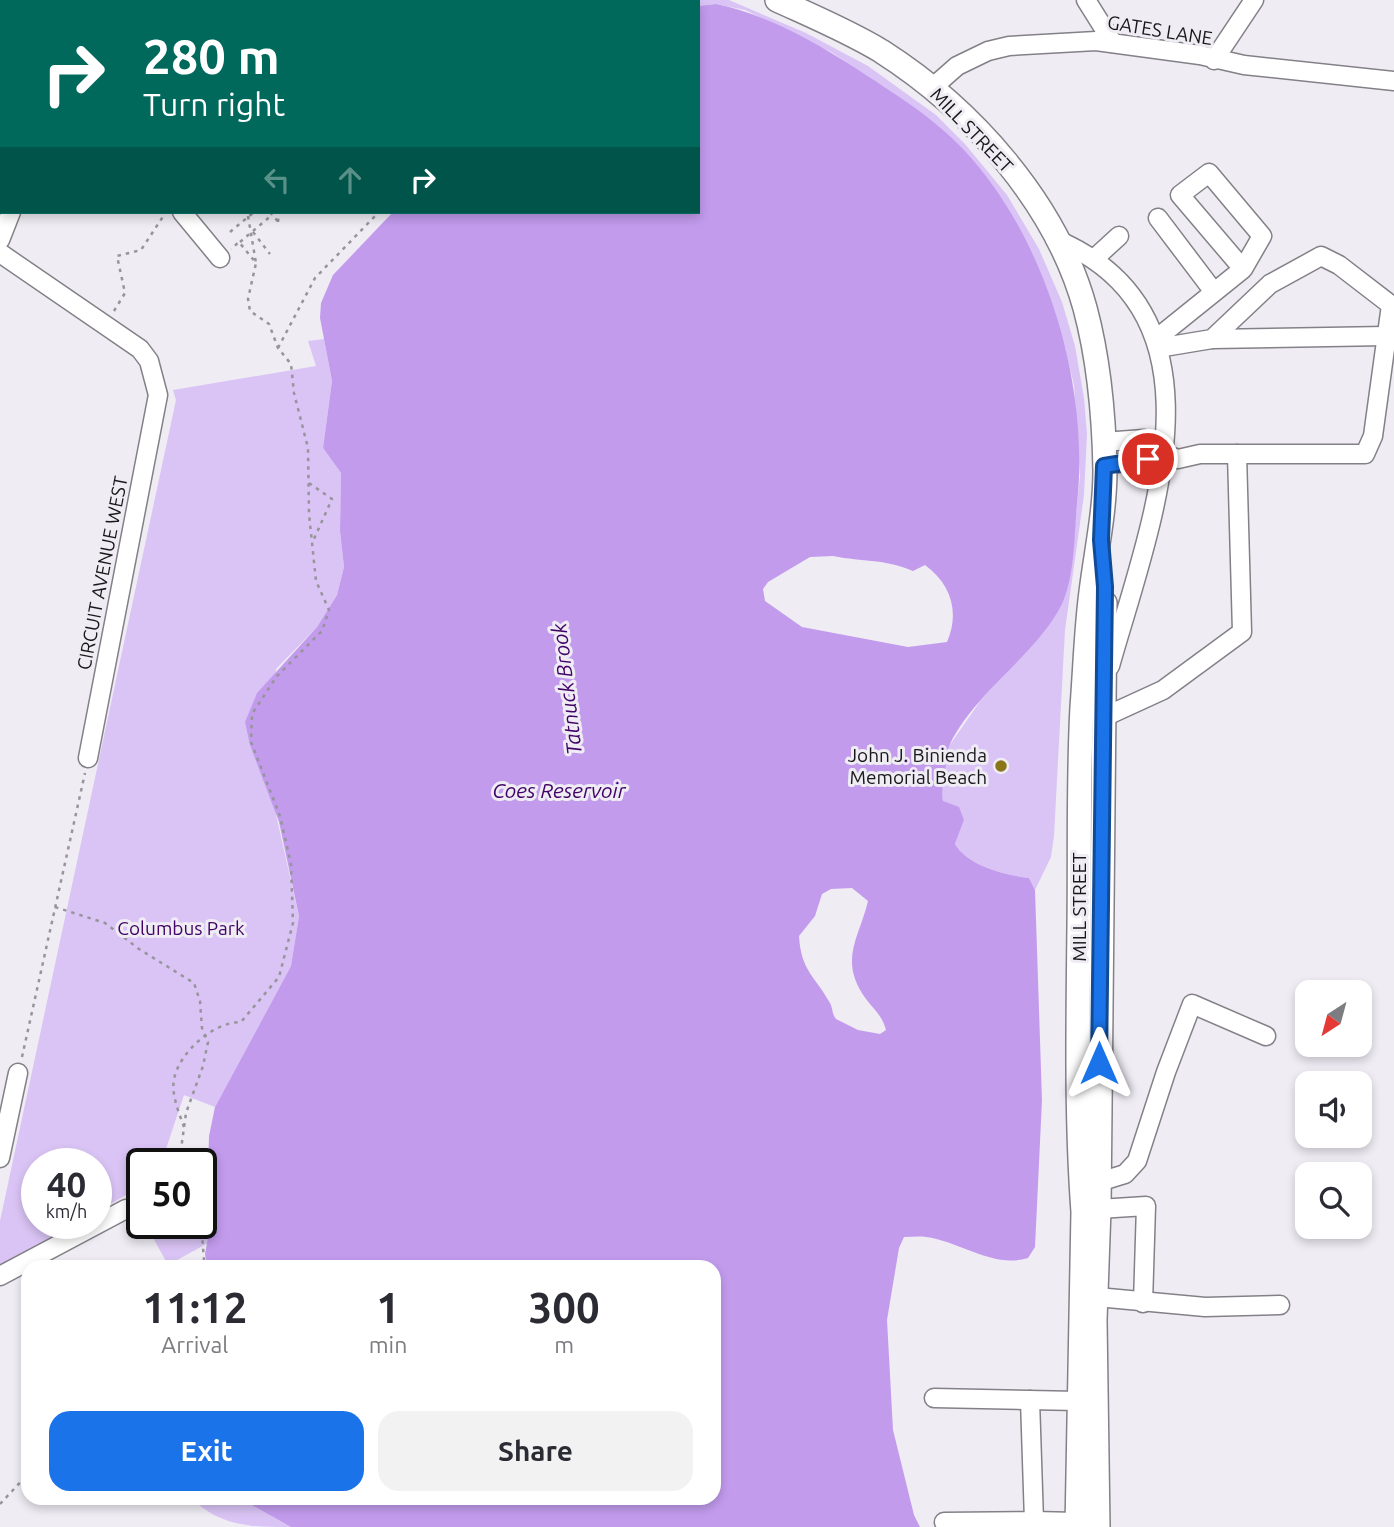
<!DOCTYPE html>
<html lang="en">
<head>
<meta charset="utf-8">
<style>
  body { margin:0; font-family:Ubuntu,sans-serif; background:#f2f2f3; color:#2b2b33; height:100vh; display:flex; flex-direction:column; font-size:26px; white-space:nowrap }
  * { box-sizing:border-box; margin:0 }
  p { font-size:23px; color:#7c7c81 }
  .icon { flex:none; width:38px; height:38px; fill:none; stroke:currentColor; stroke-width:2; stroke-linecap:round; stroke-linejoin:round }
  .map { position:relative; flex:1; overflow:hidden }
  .details { position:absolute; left:21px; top:1260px; width:700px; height:245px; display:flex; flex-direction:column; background:#fff; border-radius:21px; box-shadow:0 4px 10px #0003 }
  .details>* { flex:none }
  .banner { position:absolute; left:0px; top:0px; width:700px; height:214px; box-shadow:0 4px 10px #0003; background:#00695c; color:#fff; overflow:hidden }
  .needle { width:46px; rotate:216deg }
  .fabs { position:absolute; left:1295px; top:980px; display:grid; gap:14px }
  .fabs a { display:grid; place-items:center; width:77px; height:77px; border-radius:14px; background:#fff; box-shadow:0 4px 10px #0003; font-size:35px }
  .speed { position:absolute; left:21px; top:1148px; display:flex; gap:14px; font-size:35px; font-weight:700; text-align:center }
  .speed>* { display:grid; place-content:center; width:91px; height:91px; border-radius:50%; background:#fff; box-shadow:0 4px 10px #0003; line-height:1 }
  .speed small { font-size:18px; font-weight:400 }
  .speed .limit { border:4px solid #111; border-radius:10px; background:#fff; color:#111 }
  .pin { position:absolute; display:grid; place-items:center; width:60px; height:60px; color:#fff; margin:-30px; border:4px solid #fff; border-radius:50%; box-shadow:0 2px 7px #0007 }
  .me { position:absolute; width:77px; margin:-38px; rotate:0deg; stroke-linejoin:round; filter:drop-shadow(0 0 5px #0008) }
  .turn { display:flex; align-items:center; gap:24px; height:147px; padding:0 28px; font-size:32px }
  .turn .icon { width:91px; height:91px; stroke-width:2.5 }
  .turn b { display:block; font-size:49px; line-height:60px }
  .lanes { display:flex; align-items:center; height:66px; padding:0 28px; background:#0003; justify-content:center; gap:35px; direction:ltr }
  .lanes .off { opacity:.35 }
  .eta { display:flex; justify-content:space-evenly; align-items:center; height:119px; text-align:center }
  .eta b { font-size:42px; font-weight:700; line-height:49px }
  .primary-button { display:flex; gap:14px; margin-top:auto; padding:14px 28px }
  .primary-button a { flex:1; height:80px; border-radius:21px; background:#1a73e8; color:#fff; font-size:28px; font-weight:700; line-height:80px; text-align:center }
  .primary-button a+a { background:#f2f2f3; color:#2b2b33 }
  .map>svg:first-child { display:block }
</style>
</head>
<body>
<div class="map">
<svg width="1394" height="1527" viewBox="0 0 1394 1527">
  <rect width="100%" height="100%" fill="#efecf4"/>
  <g fill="#dac4f5">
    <path d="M276 0H729L806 33 868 66 936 115 965 144 1007 195 1039 249 1062 302 1075 346 1084 398 1087 434 1084 495 1065 630 1054 836 1051 857 1035 890 1029 878C1005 875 968 866 955 844L964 820 943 802 941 791 949 746 981 700 1050 622 1062 603 1069 580 1080 476 1074 385 1065 348 1034 260 1014 221 963 150 898 96 831 52 745 10 716 4 698 6V2Z"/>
    <path d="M324 339 332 381 323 448 341 473 340 531 344 567 337 595 317 627 276 669 272 797 299 916 291 966 215 1107 184 1095 161 1164H142V1186L96 1212V1164H37V1223H77L0 1267V1221L176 400 173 390 316 366 308 341Z"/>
    <path d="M208 1148V1170L214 1205 208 1243 168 1265 145 1223H201L202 1151Z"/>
    <path d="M192 1498H239L291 1527C254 1527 219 1527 192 1498Z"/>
  </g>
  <path fill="#c29bed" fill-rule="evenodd" d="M716 4C765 14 812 40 854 67 892 92 933 117 964 150 1047 239 1090 386 1077 504 1074 536 1075 575 1062 604 1037 654 975 692 950 744 946 753 946 766 945 776 943 786 941 791 943 801L959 807 964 820 955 844C968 866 1005 875 1029 878L1035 890 1042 1100 1035 1247 1028 1258C994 1269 959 1241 926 1237 919 1236 911 1237 904 1237L899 1248 887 1320 893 1430 914 1515 920 1527H291L239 1498H714V1267H207L205 1254 214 1205 208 1170 209 1136 215 1107 291 966 299 916 279 822 250 745 245 722 257 693 317 627 337 595 344 567 340 531 341 473 323 448 332 381 320 318 321 303 333 275 393 212H698V6ZM833 556C863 562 886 559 913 571L925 565C951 584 960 612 947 642L908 647 802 627 765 601 763 589 768 582 810 557ZM852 888 868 901C859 939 838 960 866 999 875 1011 882 1015 886 1030L880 1034 858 1030 836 1019C832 1014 833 1009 830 1003 815 976 801 971 799 936L815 916 822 894 831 889Z"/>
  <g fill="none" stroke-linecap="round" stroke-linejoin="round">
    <g stroke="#838087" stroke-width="21">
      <g id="minor">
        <path d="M169 0 171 2"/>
        <path d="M1086 0 1113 43"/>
        <path d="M1214 60 1254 0"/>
        <path d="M0 86 2 87"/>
        <path d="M932 88 957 66 988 51 1009 46 1096 41 1200 55 1244 65 1394 81"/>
        <path d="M182 212 220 258"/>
        <path d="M1158 218 1214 292"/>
        <path d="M1055 239C1237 315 1149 527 1110 666"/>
        <path d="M0 240 11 212"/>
        <path d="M0 253 140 349 149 361 158 395 88 758"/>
        <path d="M1095 258 1119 236"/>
        <path d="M1156 339 1243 269 1180 195 1209 173 1262 236 1243 269"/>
        <path d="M1212 339 1386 336"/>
        <path d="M1158 348 1212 339 1270 284 1321 256 1339 265 1391 305 1373 436 1365 454H1200L1178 459 1164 454"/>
        <path d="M1103 442 1144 439 1164 454 1104 466"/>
        <path d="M1102 718 1163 690 1242 632 1237 454"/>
        <path d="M0 1158 18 1073"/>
        <path d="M1099 1182 1125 1174 1137 1161 1166 1072 1192 1004 1266 1036"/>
        <path d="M1099 1209 1146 1206 1143 1303"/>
        <path d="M0 1276 126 1209"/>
        <path d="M1097 1297 1205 1307 1280 1305"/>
        <path d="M934 1398 1078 1401"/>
        <path d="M1034 1521 1077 1522"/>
        <path d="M944 1522 1034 1521 1030 1400"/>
      </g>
    </g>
    <g stroke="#838087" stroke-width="26">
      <g id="major">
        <path d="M777 0C812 16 848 31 881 51 972 109 1056 203 1085 308 1099 360 1104 416 1105 470 1105 512 1096 551 1091 592 1086 630 1085 669 1082 707 1078 780 1080 853 1079 926 1078 1021 1076 1117 1083 1212L1077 1527"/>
        <path d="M1098 1527 1095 1320 1099 1209 1105 603"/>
      </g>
    </g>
    <g stroke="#97959b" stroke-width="2.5" stroke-dasharray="3.5 5" stroke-linecap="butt">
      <path d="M17 0 21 2"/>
      <path d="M58 0V2"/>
      <path d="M67 0 68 2"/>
      <path d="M583 0 584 2"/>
      <path d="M36 2 38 0"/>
      <path d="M85 2 87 0"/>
      <path d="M669 2 671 0"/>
      <path d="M270 212 280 224"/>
      <path d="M248 216 256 263"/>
      <path d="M278 222 279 212"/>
      <path d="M230 232 254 212"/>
      <path d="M253 232 270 254"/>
      <path d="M240 242 272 215"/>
      <path d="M114 311 125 293 117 256 141 250 166 212"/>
      <path d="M278 348 315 278 379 212"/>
      <path d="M309 483 332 499 313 541"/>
      <path d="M55 907 105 923 139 949 194 983 200 1001 202 1028 208 1042 203 1066 186 1113 179 1164"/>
      <path d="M22 1057 85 773"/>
      <path d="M184 1127C179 1113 171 1094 174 1079 180 1051 214 1022 241 1022L279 977 293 923 291 864 280 816 251 742 252 714 277 676 322 631 329 610 316 581 309 514 308 448 294 393 291 364 278 348 269 324 250 311 248 299 256 263 239 242 231 249"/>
      <path d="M198 1267 204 1260 201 1223"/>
      <path d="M0 1504 28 1474"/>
    </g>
    <use href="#minor" stroke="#fff" stroke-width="18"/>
    <use href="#major" stroke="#fff" stroke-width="23"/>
  </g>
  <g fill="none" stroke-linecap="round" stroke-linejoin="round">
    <g stroke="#114b97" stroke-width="18">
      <path id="route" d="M1099 1063 1105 587 1101 540 1104 466 1148 459"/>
    </g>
    <use href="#route" stroke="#1a73e8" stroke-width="12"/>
  </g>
  <circle fill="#8a7519" stroke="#efecf4" stroke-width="2.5" cx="1001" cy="766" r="7"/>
  <g text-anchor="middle" stroke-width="6" stroke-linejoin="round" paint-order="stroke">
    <g font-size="19" fill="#181719" stroke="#efecf4">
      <text transform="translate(1160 30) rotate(9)" y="7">GATES LANE</text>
      <text transform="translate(972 130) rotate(46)" y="7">MILL STREET</text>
      <text transform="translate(102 573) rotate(-79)" y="7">CIRCUIT AVENUE WEST</text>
      <text transform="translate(1079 907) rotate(-90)" y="7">MILL STREET</text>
    </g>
    <g font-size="19" fill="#181719" stroke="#efecf4" text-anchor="end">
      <text x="987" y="762">John J. Binienda<tspan x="987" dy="22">Memorial Beach</tspan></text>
    </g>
    <g font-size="19" fill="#410368" stroke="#efecf4">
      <text x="181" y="935">Columbus Park</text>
    </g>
    <g font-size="21" font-style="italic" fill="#400367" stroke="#efecf4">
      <text transform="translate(567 689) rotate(-97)" y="7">Tatnuck Brook</text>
      <text x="559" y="798">Coes Reservoir</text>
    </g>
  </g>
</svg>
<div class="fabs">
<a><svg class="needle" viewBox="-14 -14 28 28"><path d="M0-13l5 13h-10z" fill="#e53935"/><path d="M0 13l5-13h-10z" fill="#7c7c81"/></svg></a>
<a><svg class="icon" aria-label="sound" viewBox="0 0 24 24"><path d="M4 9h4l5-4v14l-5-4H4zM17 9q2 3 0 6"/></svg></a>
<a><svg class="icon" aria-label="search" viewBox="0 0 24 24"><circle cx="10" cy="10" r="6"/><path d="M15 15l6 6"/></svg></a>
</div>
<div class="speed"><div>40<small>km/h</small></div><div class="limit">50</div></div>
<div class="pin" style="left:1148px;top:459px;background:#d93025"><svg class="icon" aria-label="arrive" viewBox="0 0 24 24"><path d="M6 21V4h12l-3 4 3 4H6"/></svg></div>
<svg class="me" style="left:1099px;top:1063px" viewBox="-20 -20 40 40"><path d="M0-17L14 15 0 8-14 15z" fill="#1a73e8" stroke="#fff" stroke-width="4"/></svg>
<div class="banner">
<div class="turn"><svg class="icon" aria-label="right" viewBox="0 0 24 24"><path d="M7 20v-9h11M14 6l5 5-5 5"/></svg><div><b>280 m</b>Turn right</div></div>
<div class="lanes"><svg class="icon off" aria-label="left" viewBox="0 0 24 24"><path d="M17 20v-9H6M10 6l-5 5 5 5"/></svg><svg class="icon off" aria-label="ahead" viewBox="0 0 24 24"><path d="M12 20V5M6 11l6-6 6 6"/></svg><svg class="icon" aria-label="right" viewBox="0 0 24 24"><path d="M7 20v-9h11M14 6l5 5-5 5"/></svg></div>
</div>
<section class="details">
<div class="eta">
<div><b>11:12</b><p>Arrival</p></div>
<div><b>1</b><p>min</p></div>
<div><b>300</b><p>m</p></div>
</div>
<div class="primary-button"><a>Exit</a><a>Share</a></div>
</section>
</div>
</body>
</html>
